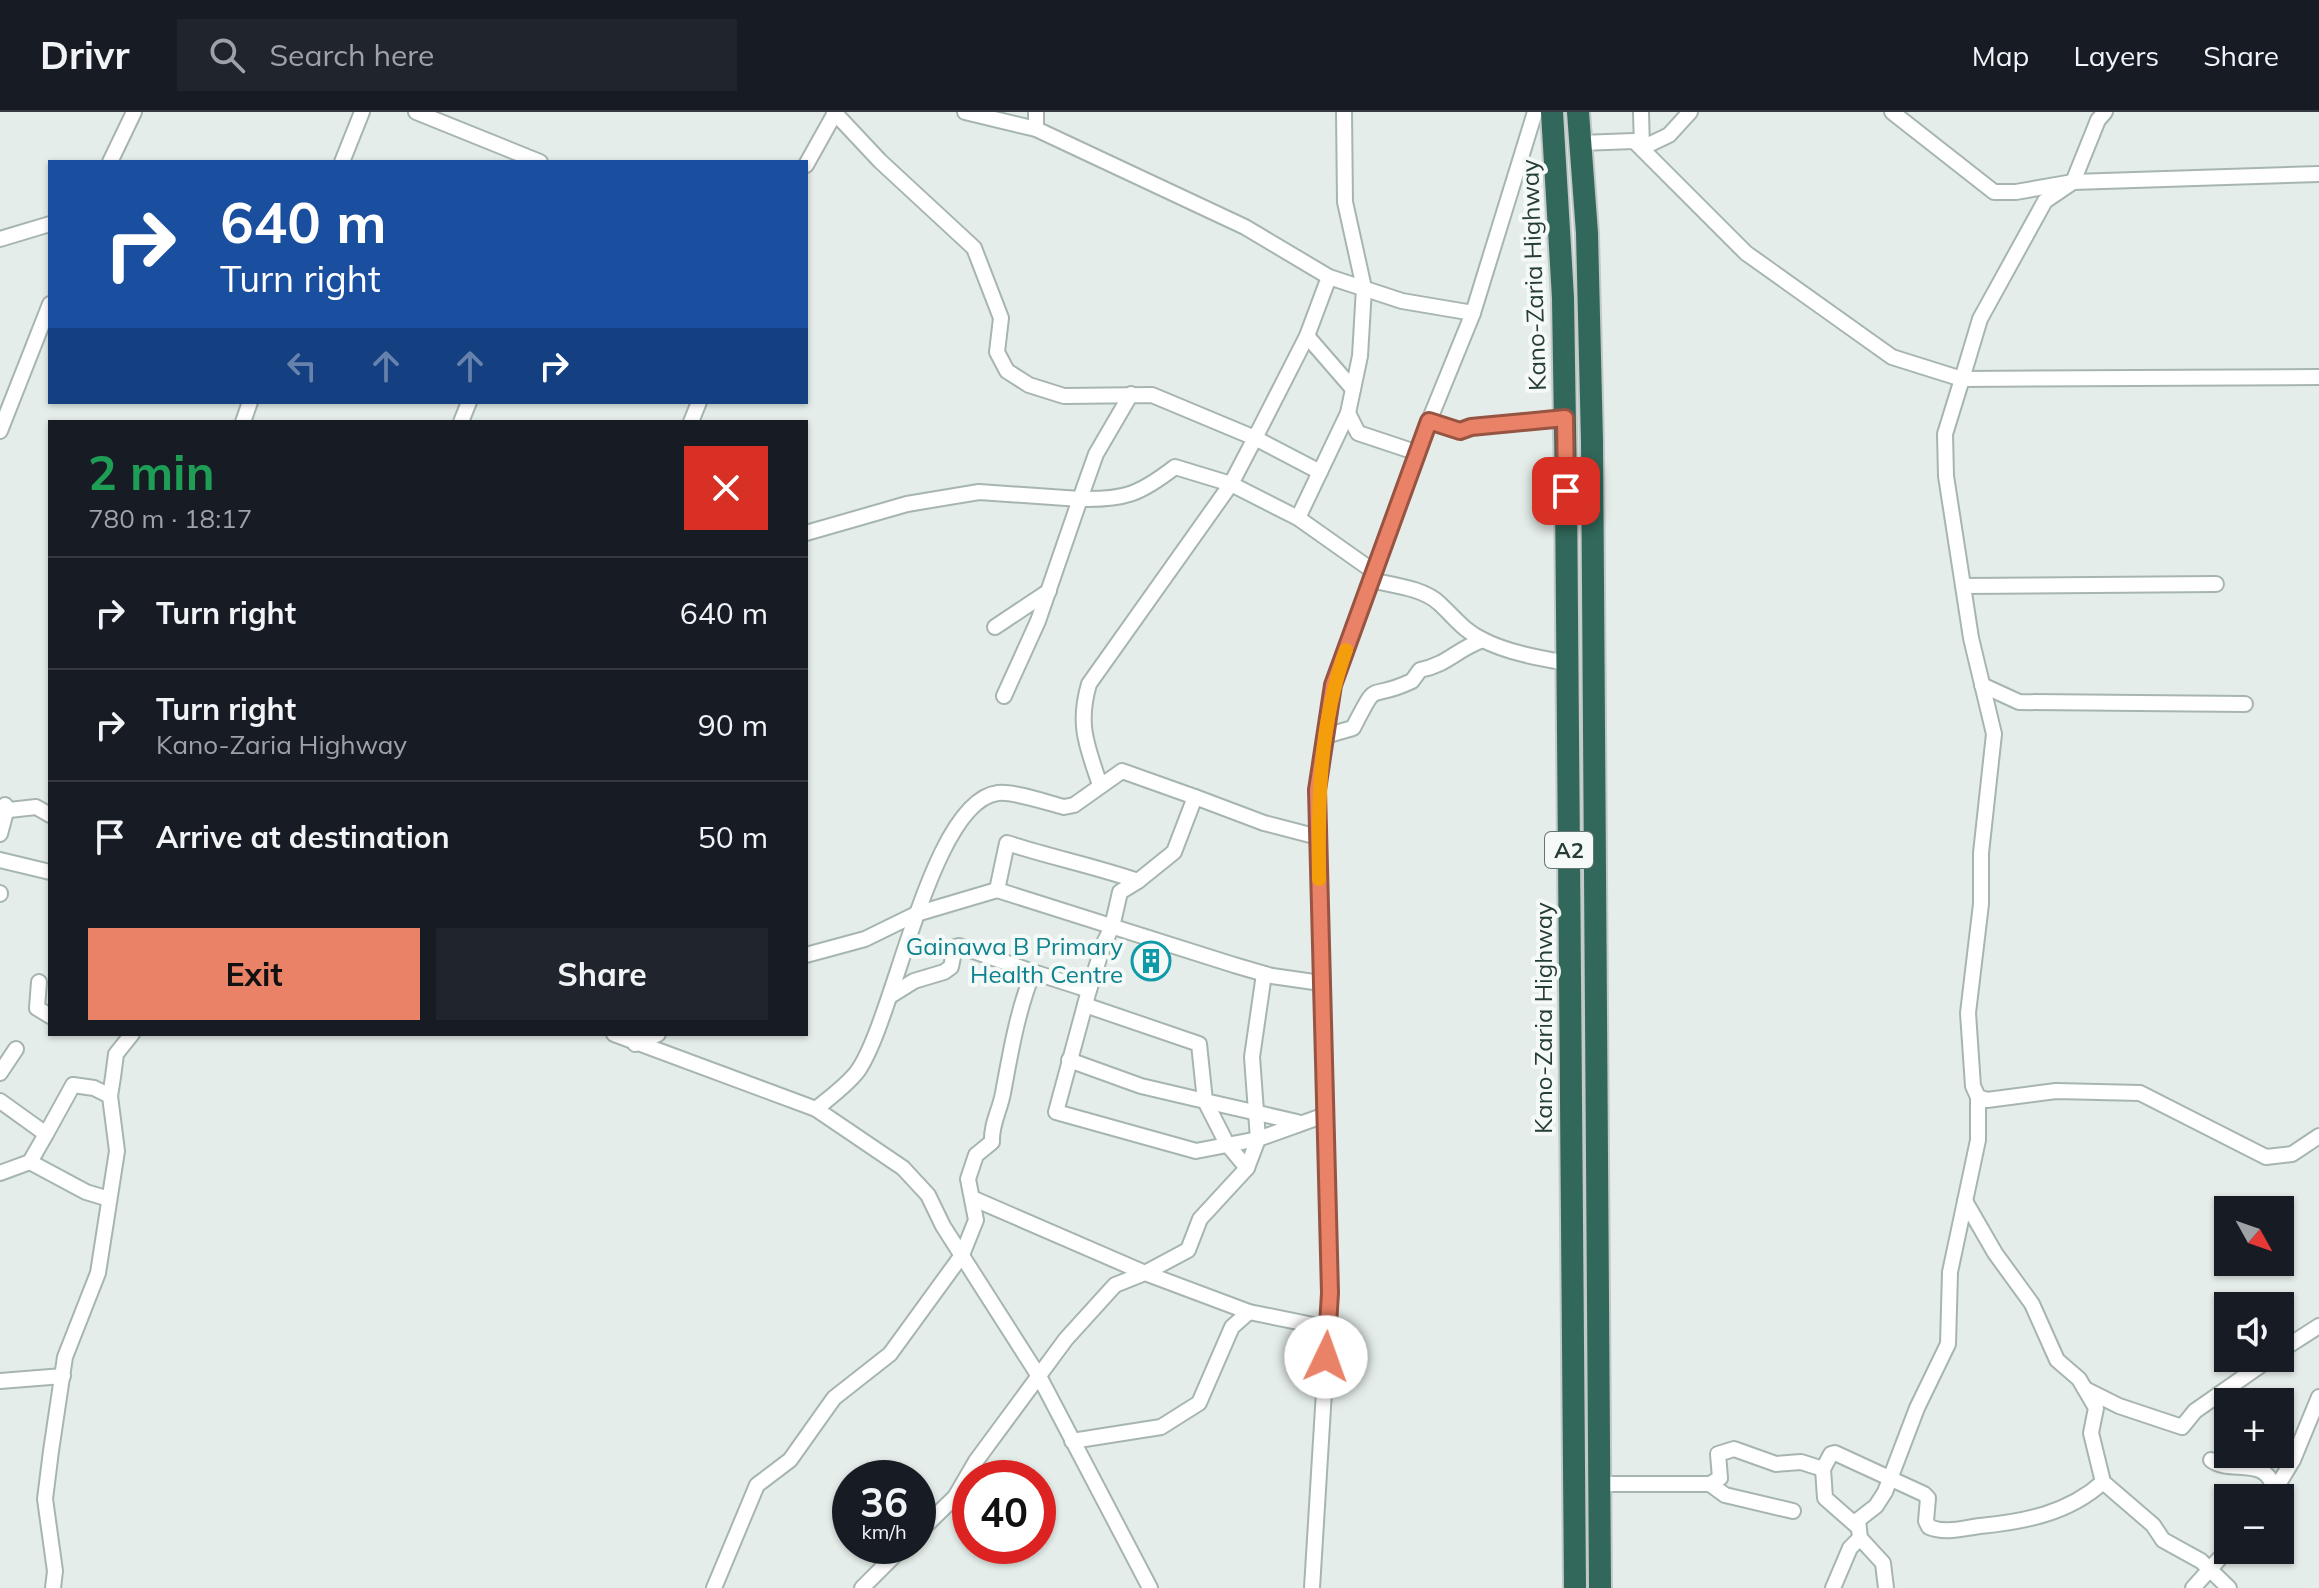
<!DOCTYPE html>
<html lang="en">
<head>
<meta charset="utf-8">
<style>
  body { margin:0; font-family:Mulish,sans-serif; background:#20242c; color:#f1f3f6; height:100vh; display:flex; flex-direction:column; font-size:30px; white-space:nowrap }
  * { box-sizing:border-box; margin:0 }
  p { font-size:26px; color:#9ea1a6 }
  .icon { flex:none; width:44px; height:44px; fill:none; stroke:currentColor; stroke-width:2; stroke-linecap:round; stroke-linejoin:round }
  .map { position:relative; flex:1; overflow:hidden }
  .panel { position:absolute; left:48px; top:308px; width:760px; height:616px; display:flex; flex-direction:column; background:#171b24; border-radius:0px; box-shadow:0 2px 6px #0004 }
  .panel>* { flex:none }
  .guide { position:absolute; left:48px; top:48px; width:760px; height:244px; border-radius:0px; box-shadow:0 2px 6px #0004; background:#1a4fa0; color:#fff; overflow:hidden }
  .needle { width:52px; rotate:130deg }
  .buttons { position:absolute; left:2214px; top:1084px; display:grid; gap:16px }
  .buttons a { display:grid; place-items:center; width:80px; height:80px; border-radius:0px; background:#171b24; box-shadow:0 2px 6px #0004; font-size:40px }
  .speed { position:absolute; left:832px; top:1348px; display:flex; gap:16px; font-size:40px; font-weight:700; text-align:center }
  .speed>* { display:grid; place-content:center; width:104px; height:104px; border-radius:50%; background:#171b24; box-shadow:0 2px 6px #0004; line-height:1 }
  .speed small { font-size:20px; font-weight:400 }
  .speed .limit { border:12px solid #d22; background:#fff; color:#111 }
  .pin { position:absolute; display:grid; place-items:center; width:68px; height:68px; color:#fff; margin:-34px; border-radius:16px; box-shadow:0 4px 12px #0006 }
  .me { position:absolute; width:88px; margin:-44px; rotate:3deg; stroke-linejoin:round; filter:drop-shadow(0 0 6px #0008) }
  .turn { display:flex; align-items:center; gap:28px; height:168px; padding:0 40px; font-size:36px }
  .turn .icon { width:104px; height:104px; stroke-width:2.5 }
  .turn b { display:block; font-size:56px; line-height:68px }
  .lanes { display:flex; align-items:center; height:76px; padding:0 40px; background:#0003; justify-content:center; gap:40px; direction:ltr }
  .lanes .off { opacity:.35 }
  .round { display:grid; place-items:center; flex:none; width:84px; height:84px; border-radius:0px; background:#20242c }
  .overview { display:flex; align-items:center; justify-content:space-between; height:136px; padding:0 40px }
  h1 { font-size:48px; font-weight:700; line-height:60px; color:#1e9e55 }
  .primary-button { display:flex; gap:16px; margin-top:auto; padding:16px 40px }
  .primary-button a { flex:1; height:92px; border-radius:0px; background:#e98266; color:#111; font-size:32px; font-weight:700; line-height:92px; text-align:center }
  .primary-button a+a { background:#20242c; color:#f1f3f6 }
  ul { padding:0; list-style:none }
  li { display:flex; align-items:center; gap:24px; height:112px; padding:0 40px; border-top:2px solid #363941 }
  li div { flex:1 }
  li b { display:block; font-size:30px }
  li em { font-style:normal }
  header { display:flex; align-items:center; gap:48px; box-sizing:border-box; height:112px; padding:0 40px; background:#171b24; border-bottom:2px solid #363941 }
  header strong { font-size:38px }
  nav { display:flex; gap:44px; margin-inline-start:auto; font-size:28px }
  .search { width:560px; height:72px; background:#20242c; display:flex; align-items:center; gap:20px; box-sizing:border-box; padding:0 28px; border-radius:0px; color:#9ea1a6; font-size:30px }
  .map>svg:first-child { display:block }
</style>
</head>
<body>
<header>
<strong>Drivr</strong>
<div class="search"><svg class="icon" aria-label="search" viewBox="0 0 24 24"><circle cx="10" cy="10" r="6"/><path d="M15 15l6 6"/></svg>Search here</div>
<nav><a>Map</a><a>Layers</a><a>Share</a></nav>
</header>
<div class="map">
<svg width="2319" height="1476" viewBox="0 0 2319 1476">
  <rect width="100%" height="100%" fill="#e4ede9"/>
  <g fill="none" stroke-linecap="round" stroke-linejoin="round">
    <g stroke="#a7b5b0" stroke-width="18">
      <g id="minor">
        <path d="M416 0 540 50"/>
        <path d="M834 0 880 49 974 136 1001 206 997 240 1007 259 1029 273 1064 284 1152 283 1255 326 1231 372 1298 406"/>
        <path d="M965 0 1036 17 1245 115 1329 165 1307 224 1353 277"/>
        <path d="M1036 0V17"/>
        <path d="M1344 0 1345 90 1364 176 1360 244 1348 301 1298 406 1373 459"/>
        <path d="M1641 0 1642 36 1669 23 1690 0"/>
        <path d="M1892 0 1994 80H2016L2073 70 2098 8 2105 0"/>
        <path d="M1580 31 1634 29 1746 141 1892 245 1962 267 1980 207 2045 89 2073 70 2319 62"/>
        <path d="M110 50 134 0"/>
        <path d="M342 50 362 0"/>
        <path d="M806 53 835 1"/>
        <path d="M0 127 50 112"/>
        <path d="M1329 165 1402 189 1473 201"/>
        <path d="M1307 224 1255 326 1320 360"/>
        <path d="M1348 301 1358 321 1418 341"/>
        <path d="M1429 309 1460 319 1471 315 1565 306"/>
        <path d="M243 310 250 290"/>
        <path d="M461 310 469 290"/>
        <path d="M691 310 699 290"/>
        <path d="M0 319 50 192"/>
        <path d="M806 421 907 392 979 380 1080 387 1096 342 1131 282"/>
        <path d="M1370 468C1392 473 1424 476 1440 492 1455 506 1464 519 1483 528 1509 541 1539 546 1567 551"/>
        <path d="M2216 472 1963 474 1946 364 1945 322 1962 267 2319 265"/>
        <path d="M1963 474 1971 526 1994 622 1981 741V792L1968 901 1973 974 1978 985 1987 988 2056 979 2140 981 2266 1045 2292 1042 2319 1024"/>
        <path d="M995 515 1049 479"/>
        <path d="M1982 573 2019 590 2245 592"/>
        <path d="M1004 584 1038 509 1080 387C1125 388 1140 382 1175 355L1231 372 1089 572C1077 613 1087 634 1100 673"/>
        <path d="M1325 624 1353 616C1380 564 1365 591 1412 569L1420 558C1449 552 1455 538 1483 528"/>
        <path d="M0 699 36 695 50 703"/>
        <path d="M0 722 7 696 5 693"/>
        <path d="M0 748 50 760"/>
        <path d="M997 778 1234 853 1272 864 1321 871"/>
        <path d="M0 781V782"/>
        <path d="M806 843 865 827 916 802 997 778 1007 731C1050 745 1094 754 1138 769L1174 740 1195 685 1264 711 1318 725"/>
        <path d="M39 870 37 896 50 904"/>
        <path d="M1089 878 1056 1000 1196 1039 1258 1027 1325 1003"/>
        <path d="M890 884 914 869 944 860 951 855 955 835 959 834 1033 860"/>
        <path d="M1085 893 1199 932 1205 989 1297 1010"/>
        <path d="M614 922 816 997 903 1056 928 1083 943 1114 1040 1266 1150 1476"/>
        <path d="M635 932 658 922"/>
        <path d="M1069 948 1141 974 1205 989 1227 1032 1247 1056"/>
        <path d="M0 961 16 937"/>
        <path d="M0 989 46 1022 73 973 94 976 110 984"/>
        <path d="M816 997C829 986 846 974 857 960 895 908 930 689 998 681 1013 679 1048 691 1064 695L1074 693 1122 659 1195 685"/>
        <path d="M30 1050 46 1022"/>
        <path d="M0 1061 30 1050 86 1080 109 1087"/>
        <path d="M972 1086 1145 1161 1188 1138 1200 1107 1247 1056 1258 1027 1252 945 1264 862"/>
        <path d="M1965 1089 1995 1141 2032 1192 2057 1248 2079 1267 2096 1296 2091 1321 2103 1370 2153 1413 2163 1428 2201 1449 2229 1476"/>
        <path d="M2280 1239 2319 1214"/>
        <path d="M0 1269 63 1264"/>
        <path d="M2085 1277 2119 1294 2182 1315 2195 1299 2271 1246"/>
        <path d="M1072 1329 1161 1315 1199 1291 1232 1215 1249 1200"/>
        <path d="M2211 1348C2230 1363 2268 1342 2274 1379"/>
        <path d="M1823 1357 1825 1386 1858 1415"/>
        <path d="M1600 1372H1710L1720 1366 1718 1342 1734 1337 1776 1352 1801 1350 1823 1357 1831 1342 1835 1341 1924 1382 1928 1386 1926 1409 1929 1415C1946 1422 1963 1416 1980 1414 2024 1410 2069 1401 2103 1370"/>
        <path d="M1710 1372 1725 1383 1793 1399"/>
        <path d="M2270 1386 2293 1348 2319 1285"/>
        <path d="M918 1421 955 1385 976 1349 1066 1227 1115 1173 1145 1161 1249 1200 1328 1216"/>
        <path d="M53 1476 55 1459 45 1387 51 1339 65 1245 98 1161 117 1039 110 984 113 965 116 942 132 922"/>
        <path d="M714 1476 757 1373 790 1348 834 1286 890 1242 962 1143 976 1108 968 1067 976 1043 992 1030C991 1012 1000 998 1003 981 1011 938 1017 901 1033 860L1089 878 1104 831 1112 815 1120 780 1138 769"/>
        <path d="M862 1476 904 1434"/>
        <path d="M1312 1476 1330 1181 1317 678 1333 573 1429 309 1473 201 1535 0"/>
        <path d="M1833 1476 1850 1436 1860 1426"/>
        <path d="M1886 1476 1883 1451 1860 1426 1858 1408 1876 1394 1885 1380 1917 1296 1948 1232 1950 1160 1978 1028V985"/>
        <path d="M2193 1476 2228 1437"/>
      </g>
    </g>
    <g stroke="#c2c9c7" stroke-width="26">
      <g id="highway">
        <path d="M1552 0 1563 186 1566 379 1575 1476"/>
        <path d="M1578 0 1587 121 1592 329 1600 1476"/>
      </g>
    </g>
    <use href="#minor" stroke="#fff" stroke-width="14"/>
    <use href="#highway" stroke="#32685b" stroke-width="22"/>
  </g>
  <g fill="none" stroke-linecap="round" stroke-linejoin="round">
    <g stroke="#975442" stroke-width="20">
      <path id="route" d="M1326 1245 1330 1181 1317 678 1333 573 1429 309 1460 319 1471 315 1565 306 1566 379"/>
    </g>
    <use href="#route" stroke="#e98266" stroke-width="14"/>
    <path stroke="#f59e0b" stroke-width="14" d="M1319 767C1318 689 1319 613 1346 538"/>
  </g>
  <defs>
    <g id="building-ring" transform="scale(2)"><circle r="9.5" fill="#f5f9f7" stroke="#0f9aa8" stroke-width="1.5"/><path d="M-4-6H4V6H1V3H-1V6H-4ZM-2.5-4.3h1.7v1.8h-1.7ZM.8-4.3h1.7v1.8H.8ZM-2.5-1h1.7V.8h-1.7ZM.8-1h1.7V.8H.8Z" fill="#0f9aa8"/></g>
  </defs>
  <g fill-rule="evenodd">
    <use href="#building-ring" x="1151" y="849"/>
  </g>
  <g text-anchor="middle" stroke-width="8" stroke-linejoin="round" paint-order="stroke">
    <rect fill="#f5f9f7" stroke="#637570" stroke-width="2" x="1545" y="720" width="48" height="36" rx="6"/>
    <g font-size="22" font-weight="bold" fill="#253d36">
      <text x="1569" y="746">A2</text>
    </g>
    <g font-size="24" fill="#253d36" stroke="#f5f9f7">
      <text transform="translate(1534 163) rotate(-92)" y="8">Kano-Zaria Highway</text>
      <text transform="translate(1544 906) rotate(-90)" y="8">Kano-Zaria Highway</text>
    </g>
    <g font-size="24" fill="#0d838f" stroke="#f5f9f7" text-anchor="end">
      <text x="1123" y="843">Gainawa B Primary<tspan x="1123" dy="28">Health Centre</tspan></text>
    </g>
  </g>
</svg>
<div class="buttons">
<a><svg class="needle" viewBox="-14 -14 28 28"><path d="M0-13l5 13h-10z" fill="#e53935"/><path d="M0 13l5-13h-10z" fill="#9ea1a6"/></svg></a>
<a><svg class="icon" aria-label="sound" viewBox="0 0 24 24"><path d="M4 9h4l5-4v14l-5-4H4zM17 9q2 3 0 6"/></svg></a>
<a>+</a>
<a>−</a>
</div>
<div class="speed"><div>36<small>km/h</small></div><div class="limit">40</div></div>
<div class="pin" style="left:1566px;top:379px;background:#d93025"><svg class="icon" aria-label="arrive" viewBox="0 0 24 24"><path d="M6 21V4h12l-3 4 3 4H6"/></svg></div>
<svg class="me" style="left:1326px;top:1245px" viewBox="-20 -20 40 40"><circle r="19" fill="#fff"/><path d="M0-13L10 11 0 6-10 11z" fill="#e98266"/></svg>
<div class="guide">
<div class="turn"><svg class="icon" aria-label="right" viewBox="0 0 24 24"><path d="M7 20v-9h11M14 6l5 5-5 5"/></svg><div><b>640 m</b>Turn right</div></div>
<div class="lanes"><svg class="icon off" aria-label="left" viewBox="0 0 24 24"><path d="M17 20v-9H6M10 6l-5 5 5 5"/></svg><svg class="icon off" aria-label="ahead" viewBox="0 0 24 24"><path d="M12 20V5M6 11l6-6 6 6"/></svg><svg class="icon off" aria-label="ahead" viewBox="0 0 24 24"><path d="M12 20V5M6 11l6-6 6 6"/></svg><svg class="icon" aria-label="right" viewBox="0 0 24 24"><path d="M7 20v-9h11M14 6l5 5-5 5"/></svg></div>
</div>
<section class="panel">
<div class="overview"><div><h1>2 min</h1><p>780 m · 18:17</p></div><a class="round" style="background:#d93025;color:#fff"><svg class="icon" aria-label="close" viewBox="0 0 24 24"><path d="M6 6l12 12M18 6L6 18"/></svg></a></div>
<ul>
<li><svg class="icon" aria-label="right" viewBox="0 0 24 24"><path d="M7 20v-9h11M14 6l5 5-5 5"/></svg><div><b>Turn right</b></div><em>640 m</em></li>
<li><svg class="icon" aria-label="right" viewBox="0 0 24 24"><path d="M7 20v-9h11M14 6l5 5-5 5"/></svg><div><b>Turn right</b><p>Kano-Zaria Highway</p></div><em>90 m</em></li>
<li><svg class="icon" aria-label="arrive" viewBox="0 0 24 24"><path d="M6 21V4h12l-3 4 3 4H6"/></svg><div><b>Arrive at destination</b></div><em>50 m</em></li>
</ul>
<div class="primary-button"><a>Exit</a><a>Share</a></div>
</section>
</div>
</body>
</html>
